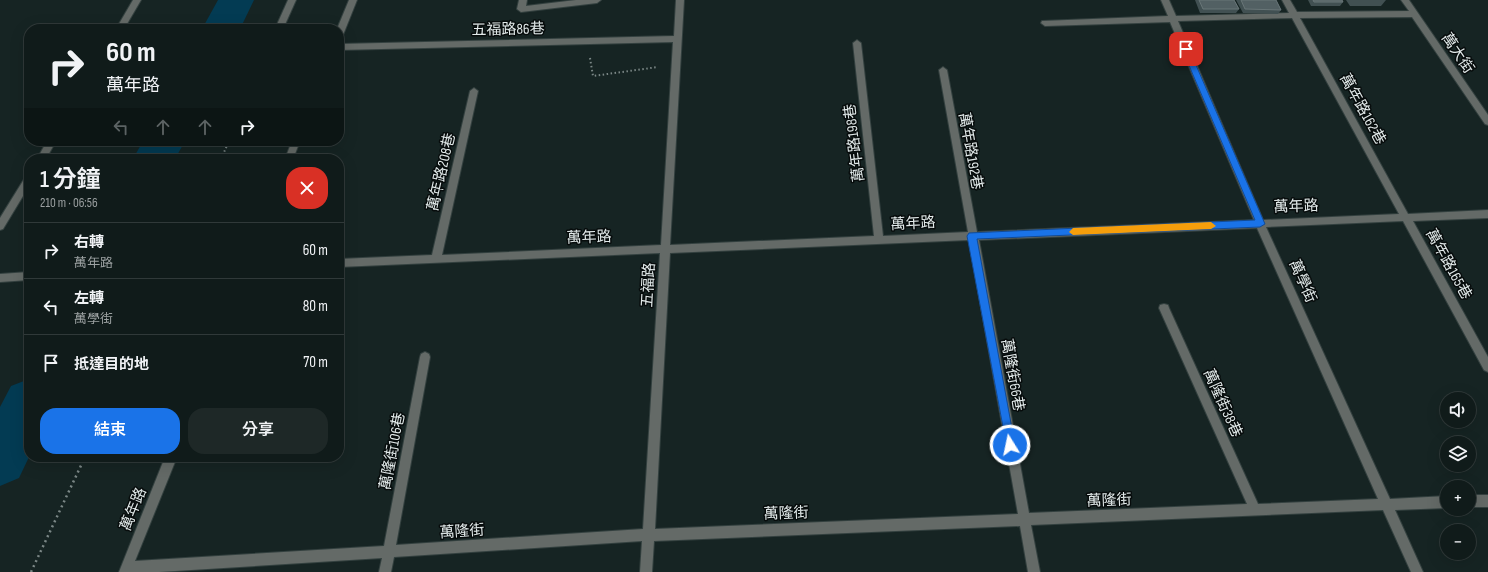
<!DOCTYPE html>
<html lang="zh-TW">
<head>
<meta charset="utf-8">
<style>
  body { margin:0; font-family:"Sofia Sans Condensed","Noto Sans TC",sans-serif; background:#1e2827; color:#f1f3f6; height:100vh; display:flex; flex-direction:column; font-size:15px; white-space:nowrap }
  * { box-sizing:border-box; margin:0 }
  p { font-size:13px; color:#9ca1a2 }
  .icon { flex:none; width:22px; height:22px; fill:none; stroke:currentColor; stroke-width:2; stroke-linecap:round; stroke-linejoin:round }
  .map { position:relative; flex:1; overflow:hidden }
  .drawer { position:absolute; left:24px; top:154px; width:320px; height:308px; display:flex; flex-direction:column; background:#101b1a; border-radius:16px; box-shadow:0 4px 16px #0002,0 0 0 1px #303939 }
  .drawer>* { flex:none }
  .banner { position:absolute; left:24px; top:24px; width:320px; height:122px; border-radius:16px; box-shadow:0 4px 16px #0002,0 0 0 1px #303939; background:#101b1a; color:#f1f3f6; overflow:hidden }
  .controls { position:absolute; left:1440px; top:392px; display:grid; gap:8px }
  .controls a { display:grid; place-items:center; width:36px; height:36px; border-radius:50%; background:#101b1a; box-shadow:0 4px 16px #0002,0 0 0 1px #303939; font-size:20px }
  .pin { position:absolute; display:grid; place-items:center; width:34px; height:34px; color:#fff; margin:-17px; border-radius:8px; box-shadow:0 2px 6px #0006 }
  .me { position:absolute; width:44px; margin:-22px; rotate:350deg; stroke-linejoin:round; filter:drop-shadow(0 0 3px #0008) }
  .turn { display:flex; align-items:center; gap:14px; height:84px; padding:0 16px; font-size:18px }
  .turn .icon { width:52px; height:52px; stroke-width:2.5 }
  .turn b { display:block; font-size:28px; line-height:34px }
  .lanes { display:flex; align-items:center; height:38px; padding:0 16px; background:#0003; justify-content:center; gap:20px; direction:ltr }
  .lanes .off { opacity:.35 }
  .round { display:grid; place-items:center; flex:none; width:42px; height:42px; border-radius:16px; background:#1e2827 }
  .head { display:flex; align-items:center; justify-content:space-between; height:68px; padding:0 16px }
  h1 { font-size:24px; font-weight:600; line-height:30px }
  .cta { display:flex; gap:8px; margin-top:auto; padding:8px 16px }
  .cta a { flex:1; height:46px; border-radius:16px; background:#1a73e8; color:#fff; font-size:16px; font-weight:600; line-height:46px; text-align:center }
  .cta a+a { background:#1e2827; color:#f1f3f6 }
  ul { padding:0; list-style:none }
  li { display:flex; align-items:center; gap:12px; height:56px; padding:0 16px; border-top:1px solid #303939 }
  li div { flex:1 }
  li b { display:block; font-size:15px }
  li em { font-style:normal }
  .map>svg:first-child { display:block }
</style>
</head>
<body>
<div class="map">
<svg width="1488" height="572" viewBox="0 0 1488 572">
  <rect width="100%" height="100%" fill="#162423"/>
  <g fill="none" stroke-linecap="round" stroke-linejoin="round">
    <g fill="#033b53" fill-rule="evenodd">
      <path d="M218 0H254L240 29H202Z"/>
      <path d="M143 141H185L175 159H133Z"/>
      <path d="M29 379V457L19 478 0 486V407L11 386Z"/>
    </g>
    <g stroke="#33403f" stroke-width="2">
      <g id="minor">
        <path d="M133 0H141L124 29H116Z"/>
        <path d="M288 0H296L283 29H275Z"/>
        <path d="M349 0H357L343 35 339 38V29H337Z"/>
        <path d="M519 0H527L526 6 576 0H601L597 3 521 12 517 9Z"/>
        <path d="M676 0H684L670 245 874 236 853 43 857 40 861 43 883 236 968 232 939 70 943 67 947 70 977 232 1254 220 1170 22 1045 26 1041 23 1042 21 1168 16 1161 0H1169L1176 16 1289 13 1282 0H1290L1297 12 1409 11 1401 0H1409L1488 115V125L1485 124 1412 17 1300 18 1408 214 1488 210V218L1413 221 1488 357V372L1484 370 1403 221 1266 227 1390 499 1447 496V508L1395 510 1423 572H1411L1383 510 1031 525 1040 572H1028L1020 526 654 541 652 572H640L642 541 394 557 391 572H379L382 558 159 572H119L165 457H177L135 561 384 546 420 357 421 354 425 352 429 354 430 357 396 545 643 529 660 253 339 267V259L432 255 470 91 474 88 478 91 442 255 661 245 673 42 339 50V44L674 36ZM1292 18 1399 214 1263 220 1178 21ZM1257 228 1378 499 1258 504 1169 308 1168 305 1164 304 1160 305 1159 308 1247 504 1029 513 979 240ZM969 240 1018 514 655 529 670 253Z"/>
        <path d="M47 141H56L46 159H37Z"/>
        <path d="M292 141H300L293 159H285Z"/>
        <path d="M29 174V186L3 229 0 230V218L26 176Z"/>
        <path d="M29 272V280L0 282V274Z"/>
        <rect x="1469" y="495" width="19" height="12"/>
      </g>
    </g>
    <g stroke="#7b8786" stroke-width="2" stroke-dasharray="1.5 2.5" stroke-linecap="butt">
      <path d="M590 58 593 76 658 67"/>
      <path d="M221 159 229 141"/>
    </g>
    <path stroke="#7b8786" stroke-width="2.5" stroke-dasharray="2 3.5" stroke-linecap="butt" d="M31 572 85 457"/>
    <use href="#minor" fill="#646a67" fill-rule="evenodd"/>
  </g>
  <g fill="#415052">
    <path d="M1195 0H1234L1239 9 1236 13H1200Z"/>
    <path d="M1236 0H1276L1281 10 1278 14 1243 13Z"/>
    <path d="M1308 0H1342L1343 2 1340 6H1311Z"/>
    <path d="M1346 0H1386L1381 6H1350Z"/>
  </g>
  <g fill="#526063" stroke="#697678">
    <path d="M1199 0H1234L1239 9H1203Z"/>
    <path d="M1241 0H1276L1281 10 1245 9Z"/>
    <path d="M1313 0H1342L1343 2H1314Z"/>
  </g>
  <path fill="#1a73e8" stroke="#114b97" d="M1186 46 1189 49 1265 224 1260 227 977 239 1015 445 1014 448 1010 450 1007 448 967 236 969 233 1255 220 1182 49Z"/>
  <path fill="#f59e0b" d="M1211 222 1216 226 1211 229 1073 235 1069 232 1073 228Z"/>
  <g text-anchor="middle" stroke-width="3" stroke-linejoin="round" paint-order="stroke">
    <g font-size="15" fill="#e2eaea" stroke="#070c0c">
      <text transform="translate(508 29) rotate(-1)" y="5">五福路86巷</text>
      <text transform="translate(1458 53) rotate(56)" y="5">萬大街</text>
      <text transform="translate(1363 109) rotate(61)" y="5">萬年路162巷</text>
      <text transform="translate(854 143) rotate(-97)" y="5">萬年路198巷</text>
      <text transform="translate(971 151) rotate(80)" y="5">萬年路192巷</text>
      <text transform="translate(441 172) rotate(-77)" y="5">萬年路208巷</text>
      <text transform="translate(1296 206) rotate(-2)" y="5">萬年路</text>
      <text transform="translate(913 223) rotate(-3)" y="5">萬年路</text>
      <text transform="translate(589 237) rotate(-2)" y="5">萬年路</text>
      <text transform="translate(1449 264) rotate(61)" y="5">萬年路165巷</text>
      <text transform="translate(1303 281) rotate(66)" y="5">萬學街</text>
      <text transform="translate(648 285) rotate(-87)" y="5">五福路</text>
      <text transform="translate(1013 375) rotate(80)" y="5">萬隆街66巷</text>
      <text transform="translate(1223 403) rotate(66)" y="5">萬隆街38巷</text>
      <text transform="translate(392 451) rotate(-79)" y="5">萬隆街106巷</text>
      <text transform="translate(1109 500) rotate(-2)" y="5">萬隆街</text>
      <text transform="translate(133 509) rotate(-68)" y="5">萬年路</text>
      <text transform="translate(786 513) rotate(-2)" y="5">萬隆街</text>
      <text transform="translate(462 531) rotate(-4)" y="5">萬隆街</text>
    </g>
  </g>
</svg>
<div class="controls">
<a><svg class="icon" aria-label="sound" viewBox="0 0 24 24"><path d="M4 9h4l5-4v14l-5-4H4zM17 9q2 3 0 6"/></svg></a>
<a><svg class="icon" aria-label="layers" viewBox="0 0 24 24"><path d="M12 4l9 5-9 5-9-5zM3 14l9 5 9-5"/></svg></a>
<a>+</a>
<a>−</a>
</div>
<div class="pin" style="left:1186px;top:49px;background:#d93025"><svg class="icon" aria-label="arrive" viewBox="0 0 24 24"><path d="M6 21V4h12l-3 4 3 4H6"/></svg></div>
<svg class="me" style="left:1010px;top:445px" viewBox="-20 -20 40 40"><circle r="17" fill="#1a73e8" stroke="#fff" stroke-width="3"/><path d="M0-11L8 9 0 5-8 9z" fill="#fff"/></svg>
<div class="banner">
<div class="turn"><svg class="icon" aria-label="right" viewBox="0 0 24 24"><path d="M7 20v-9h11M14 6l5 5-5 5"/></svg><div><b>60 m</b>萬年路</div></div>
<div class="lanes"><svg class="icon off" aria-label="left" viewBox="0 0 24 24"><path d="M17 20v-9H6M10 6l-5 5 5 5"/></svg><svg class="icon off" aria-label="ahead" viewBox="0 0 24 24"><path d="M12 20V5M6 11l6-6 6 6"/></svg><svg class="icon off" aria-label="ahead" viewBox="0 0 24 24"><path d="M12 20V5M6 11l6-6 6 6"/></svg><svg class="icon" aria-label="right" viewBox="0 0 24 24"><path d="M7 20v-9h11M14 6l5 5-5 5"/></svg></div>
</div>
<section class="drawer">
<div class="head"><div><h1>1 分鐘</h1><p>210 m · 06:56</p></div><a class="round" style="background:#d93025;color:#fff"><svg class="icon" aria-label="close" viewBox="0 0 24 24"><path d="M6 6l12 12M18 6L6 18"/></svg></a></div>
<ul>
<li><svg class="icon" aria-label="right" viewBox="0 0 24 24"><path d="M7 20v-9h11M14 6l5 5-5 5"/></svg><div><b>右轉</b><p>萬年路</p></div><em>60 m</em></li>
<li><svg class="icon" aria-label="left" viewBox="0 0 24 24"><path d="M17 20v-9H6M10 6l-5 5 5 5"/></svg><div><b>左轉</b><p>萬學街</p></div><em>80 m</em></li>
<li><svg class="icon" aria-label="arrive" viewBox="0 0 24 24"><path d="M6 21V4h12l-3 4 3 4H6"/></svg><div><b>抵達目的地</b></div><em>70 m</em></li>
</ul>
<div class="cta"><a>結束</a><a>分享</a></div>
</section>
</div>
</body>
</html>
